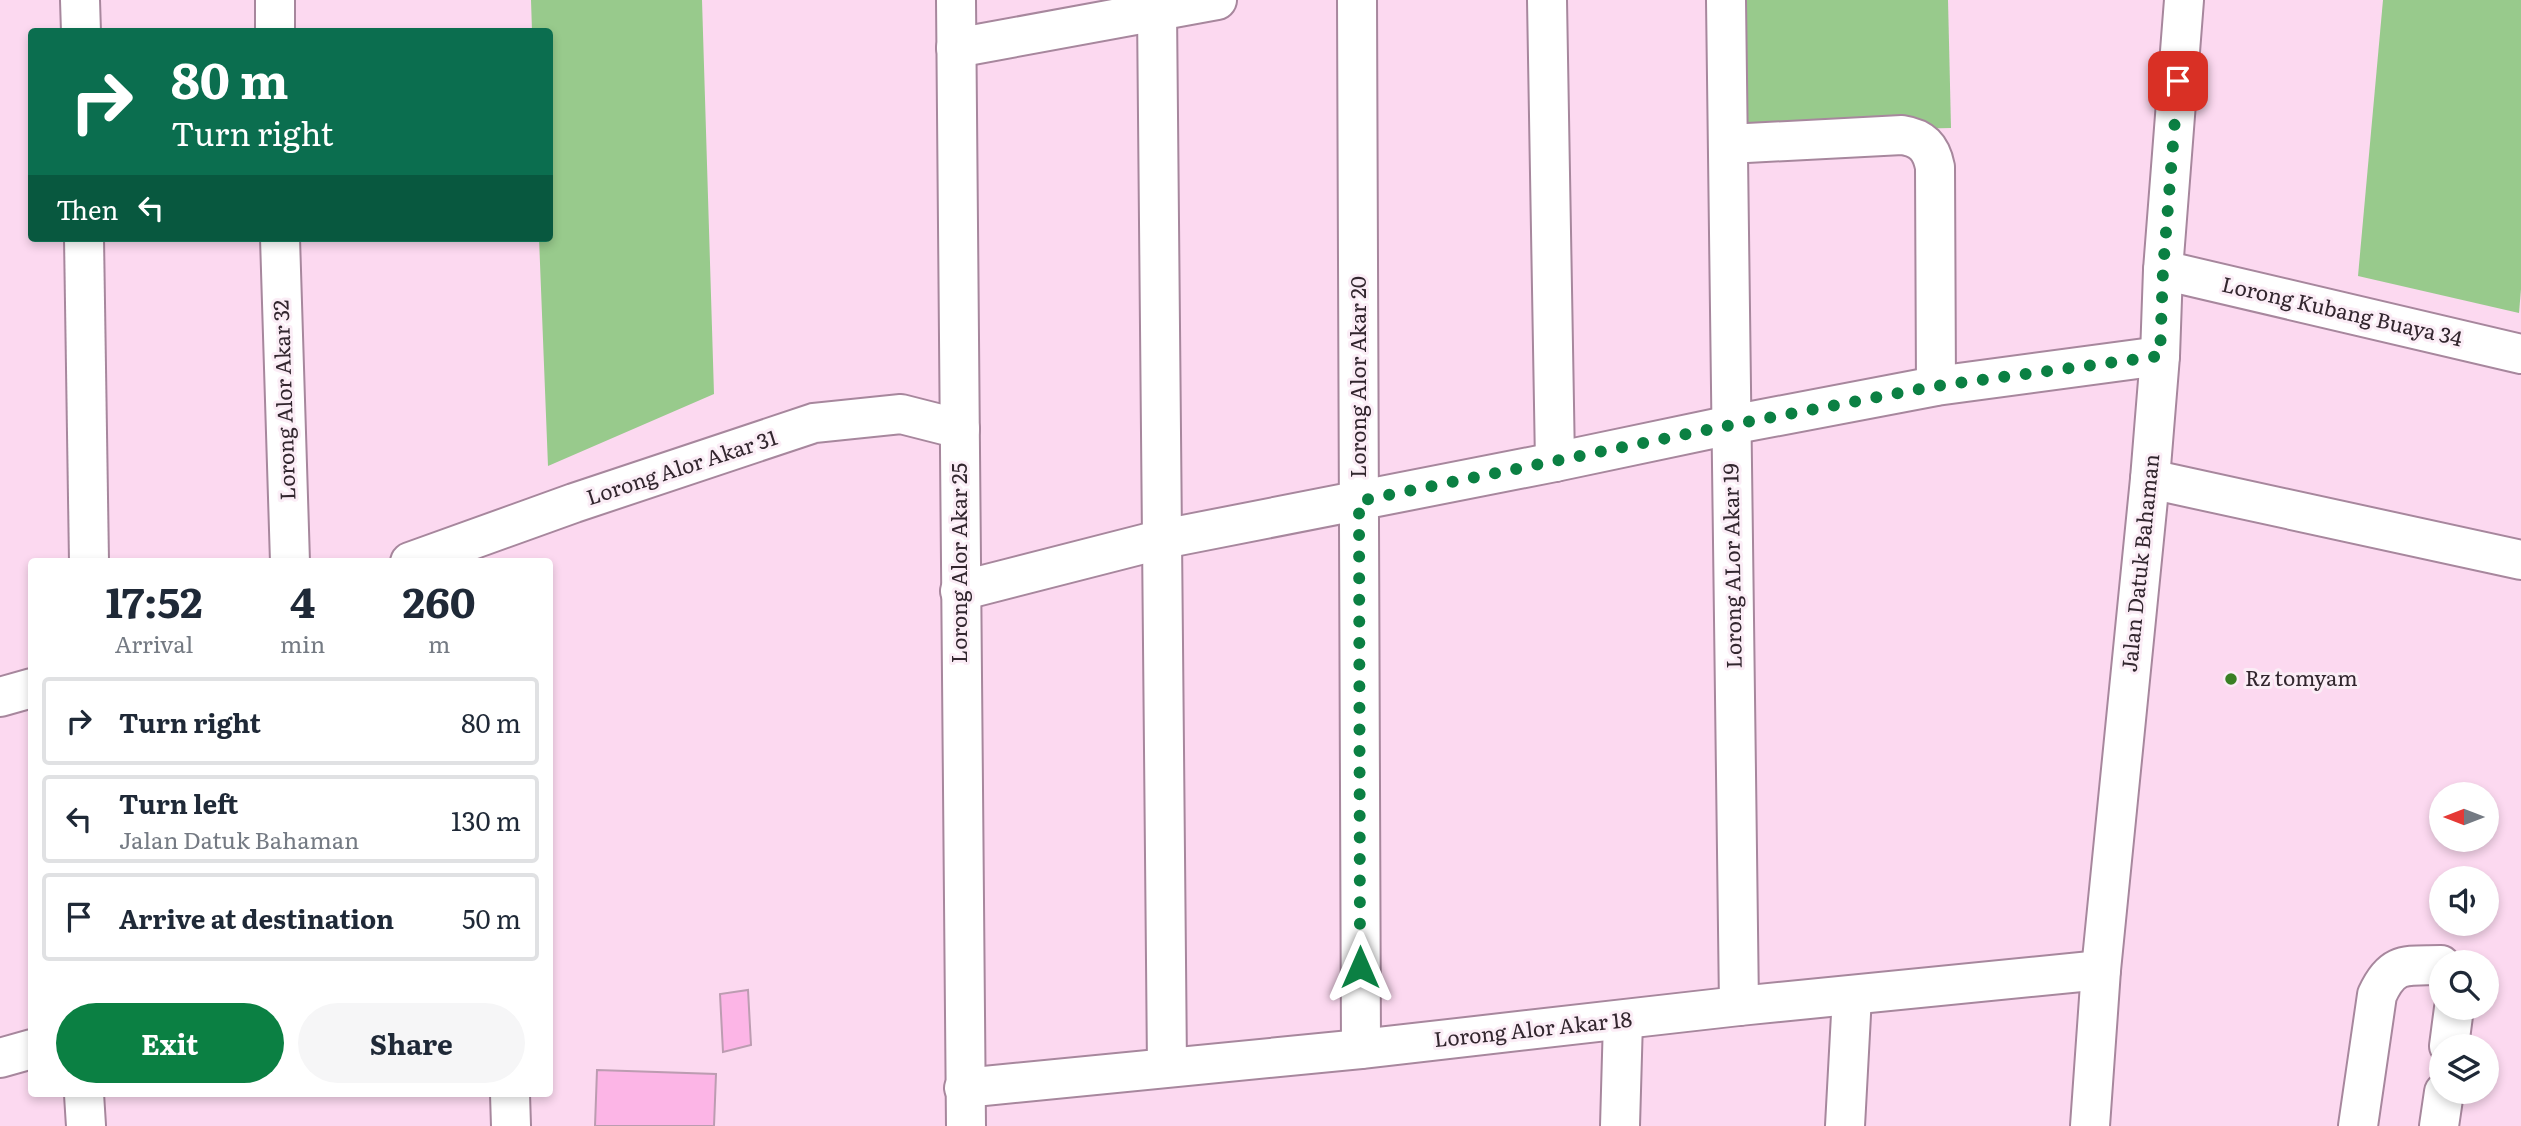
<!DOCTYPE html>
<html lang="en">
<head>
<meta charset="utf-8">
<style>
  body { margin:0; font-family:Literata,serif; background:#f6f6f7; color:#1f2937; height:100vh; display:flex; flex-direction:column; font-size:26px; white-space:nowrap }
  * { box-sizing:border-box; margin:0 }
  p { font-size:23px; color:#747a83 }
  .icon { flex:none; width:38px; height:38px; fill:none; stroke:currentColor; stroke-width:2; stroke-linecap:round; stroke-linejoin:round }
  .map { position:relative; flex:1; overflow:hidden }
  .sheet { position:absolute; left:28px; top:558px; width:525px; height:539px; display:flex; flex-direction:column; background:#fff; border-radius:7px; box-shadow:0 4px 10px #0003 }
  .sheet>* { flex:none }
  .top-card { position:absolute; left:28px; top:28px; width:525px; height:214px; border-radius:7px; box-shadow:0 4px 10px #0003; background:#0b6e4f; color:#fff; overflow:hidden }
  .needle { width:46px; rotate:270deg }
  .tools { position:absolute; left:2429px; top:782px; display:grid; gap:14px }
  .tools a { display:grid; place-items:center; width:70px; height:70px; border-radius:50%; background:#fff; box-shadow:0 4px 10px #0003; font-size:35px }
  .pin { position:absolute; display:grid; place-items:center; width:60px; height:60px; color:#fff; margin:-30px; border-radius:14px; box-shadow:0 4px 10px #0006 }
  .me { position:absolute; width:77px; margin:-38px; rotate:0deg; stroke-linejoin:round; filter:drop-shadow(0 0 5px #0008) }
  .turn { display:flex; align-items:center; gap:24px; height:147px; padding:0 28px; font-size:32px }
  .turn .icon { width:91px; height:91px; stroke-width:2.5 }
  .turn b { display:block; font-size:49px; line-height:60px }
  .then { display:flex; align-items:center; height:66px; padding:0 28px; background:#0003; gap:14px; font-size:26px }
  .eta { display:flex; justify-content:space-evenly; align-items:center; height:119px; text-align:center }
  .eta b { font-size:42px; font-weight:700; line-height:49px }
  .action { display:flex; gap:14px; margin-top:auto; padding:14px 28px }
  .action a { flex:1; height:80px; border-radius:42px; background:#0b8043; color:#fff; font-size:28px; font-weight:700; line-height:80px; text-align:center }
  .action a+a { background:#f6f6f7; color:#1f2937 }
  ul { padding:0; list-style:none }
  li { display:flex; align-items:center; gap:21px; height:88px; margin:0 14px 10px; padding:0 14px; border:4px solid #e0e1e3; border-radius:7px }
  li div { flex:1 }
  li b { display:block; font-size:26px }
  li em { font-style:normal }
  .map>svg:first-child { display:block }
</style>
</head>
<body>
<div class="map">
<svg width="2521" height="1126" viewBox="0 0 2521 1126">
  <rect width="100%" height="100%" fill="#fcd9f0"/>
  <g fill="#98ca8c">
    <path d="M531 0H702L714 394 548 466 539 238H550V32L532 31Z"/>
    <path d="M1739 0H1948L1951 128 1739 133Z"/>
    <path d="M2383 0H2521V289L2519 313 2358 276Z"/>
  </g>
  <g fill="#fcb5e6" stroke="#bc9cb1" stroke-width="2">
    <path d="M748 990 751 1045 723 1052 720 994Z"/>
    <path d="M597 1070 716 1074 714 1126H595Z"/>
  </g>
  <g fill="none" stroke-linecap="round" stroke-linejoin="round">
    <g stroke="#a7879d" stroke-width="42">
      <g id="minor">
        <path d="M80 0 81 32"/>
        <path d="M275 0V32"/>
        <path d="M956 0 966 1126"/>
        <path d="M1357 0 1361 1049"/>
        <path d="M1547 0 1555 462"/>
        <path d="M1726 0 1739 1006"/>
        <path d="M1157 10 1167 1067"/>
        <path d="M956 48 1217 0"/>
        <path d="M1728 144 1902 135C1922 138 1931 147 1935 167L1936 386"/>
        <path d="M84 238 89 562"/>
        <path d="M280 238 290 562"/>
        <path d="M2163 270 2521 354"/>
        <path d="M2150 479 2521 560"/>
        <path d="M410 562 574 503 814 423 901 414 960 429"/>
        <path d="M960 591 1163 539 1555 462 1731 425 1936 386 2160 356"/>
        <path d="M0 697 32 688"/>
        <path d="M2449 1046 2454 1008"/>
        <path d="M0 1058 32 1049"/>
        <path d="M964 1088 1361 1049 1739 1006 2101 970"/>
        <path d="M84 1094 86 1126"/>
        <path d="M510 1094 511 1126"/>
        <path d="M1620 1126 1623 1020"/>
        <path d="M1845 1126 1852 996"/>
        <path d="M2090 1126 2101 970 2150 479 2160 356 2163 270 2184 0"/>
        <path d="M2358 1126 2377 995C2393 960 2407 966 2441 965"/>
        <path d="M2439 1126 2444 1092"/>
      </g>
    </g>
    <use href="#minor" stroke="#fff" stroke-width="38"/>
  </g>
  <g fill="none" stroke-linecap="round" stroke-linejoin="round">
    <path stroke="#0b8043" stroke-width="12" stroke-dasharray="0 21.6" d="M1360 967 1359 501 1731 425 1936 386 2160 356 2163 270 2178 81"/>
  </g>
  <circle fill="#397f24" stroke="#fbedf6" stroke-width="2.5" cx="2231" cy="679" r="7"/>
  <g text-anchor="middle" stroke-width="6" stroke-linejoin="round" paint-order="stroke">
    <g font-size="21" fill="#32262e" stroke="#fbedf6">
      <text transform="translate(2342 312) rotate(13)" y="7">Lorong Kubang Buaya 34</text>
      <text transform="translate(1359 377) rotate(-90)" y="7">Lorong Alor Akar 20</text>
      <text transform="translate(285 400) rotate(-92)" y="7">Lorong Alor Akar 32</text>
      <text transform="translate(682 468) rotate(-18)" y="7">Lorong Alor Akar 31</text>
      <text transform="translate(960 563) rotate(-90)" y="7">Lorong Alor Akar 25</text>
      <text transform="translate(2141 563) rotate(-84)" y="7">Jalan Datuk Bahaman</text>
      <text transform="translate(1733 566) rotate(-91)" y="7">Lorong ALor Akar 19</text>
      <text transform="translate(1533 1030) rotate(-6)" y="7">Lorong Alor Akar 18</text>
    </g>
    <g font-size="21" fill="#32262e" stroke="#fbedf6" text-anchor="start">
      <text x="2245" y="686">Rz tomyam</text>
    </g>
  </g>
</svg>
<div class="tools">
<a><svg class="needle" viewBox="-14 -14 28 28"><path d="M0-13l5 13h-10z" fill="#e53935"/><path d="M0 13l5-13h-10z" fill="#747a83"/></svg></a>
<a><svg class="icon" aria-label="sound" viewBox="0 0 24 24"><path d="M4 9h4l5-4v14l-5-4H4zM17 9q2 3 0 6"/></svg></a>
<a><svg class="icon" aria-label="search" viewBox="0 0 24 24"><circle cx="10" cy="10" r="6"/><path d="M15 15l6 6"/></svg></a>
<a><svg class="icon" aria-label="layers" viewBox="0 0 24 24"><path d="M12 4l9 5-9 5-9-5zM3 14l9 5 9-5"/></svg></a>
</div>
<div class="pin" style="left:2178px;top:81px;background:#d93025"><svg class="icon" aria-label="arrive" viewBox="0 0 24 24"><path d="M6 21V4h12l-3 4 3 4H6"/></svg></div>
<svg class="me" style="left:1360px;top:967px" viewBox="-20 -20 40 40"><path d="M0-17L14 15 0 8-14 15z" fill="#0b8043" stroke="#fff" stroke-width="4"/></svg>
<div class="top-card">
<div class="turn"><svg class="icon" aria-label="right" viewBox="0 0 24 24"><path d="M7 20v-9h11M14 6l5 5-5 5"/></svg><div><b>80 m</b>Turn right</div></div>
<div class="then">Then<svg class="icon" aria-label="left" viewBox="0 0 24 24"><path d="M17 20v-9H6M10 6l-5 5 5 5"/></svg></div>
</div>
<section class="sheet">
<div class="eta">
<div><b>17:52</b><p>Arrival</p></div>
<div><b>4</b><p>min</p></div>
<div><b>260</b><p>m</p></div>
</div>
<ul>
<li><svg class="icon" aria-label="right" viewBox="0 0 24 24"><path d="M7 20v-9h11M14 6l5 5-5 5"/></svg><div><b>Turn right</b></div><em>80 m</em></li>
<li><svg class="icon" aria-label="left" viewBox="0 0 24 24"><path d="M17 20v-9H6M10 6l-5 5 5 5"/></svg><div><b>Turn left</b><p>Jalan Datuk Bahaman</p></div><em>130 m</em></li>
<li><svg class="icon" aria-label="arrive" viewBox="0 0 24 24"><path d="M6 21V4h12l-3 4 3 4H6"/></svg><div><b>Arrive at destination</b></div><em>50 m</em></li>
</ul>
<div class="action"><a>Exit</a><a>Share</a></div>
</section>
</div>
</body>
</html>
